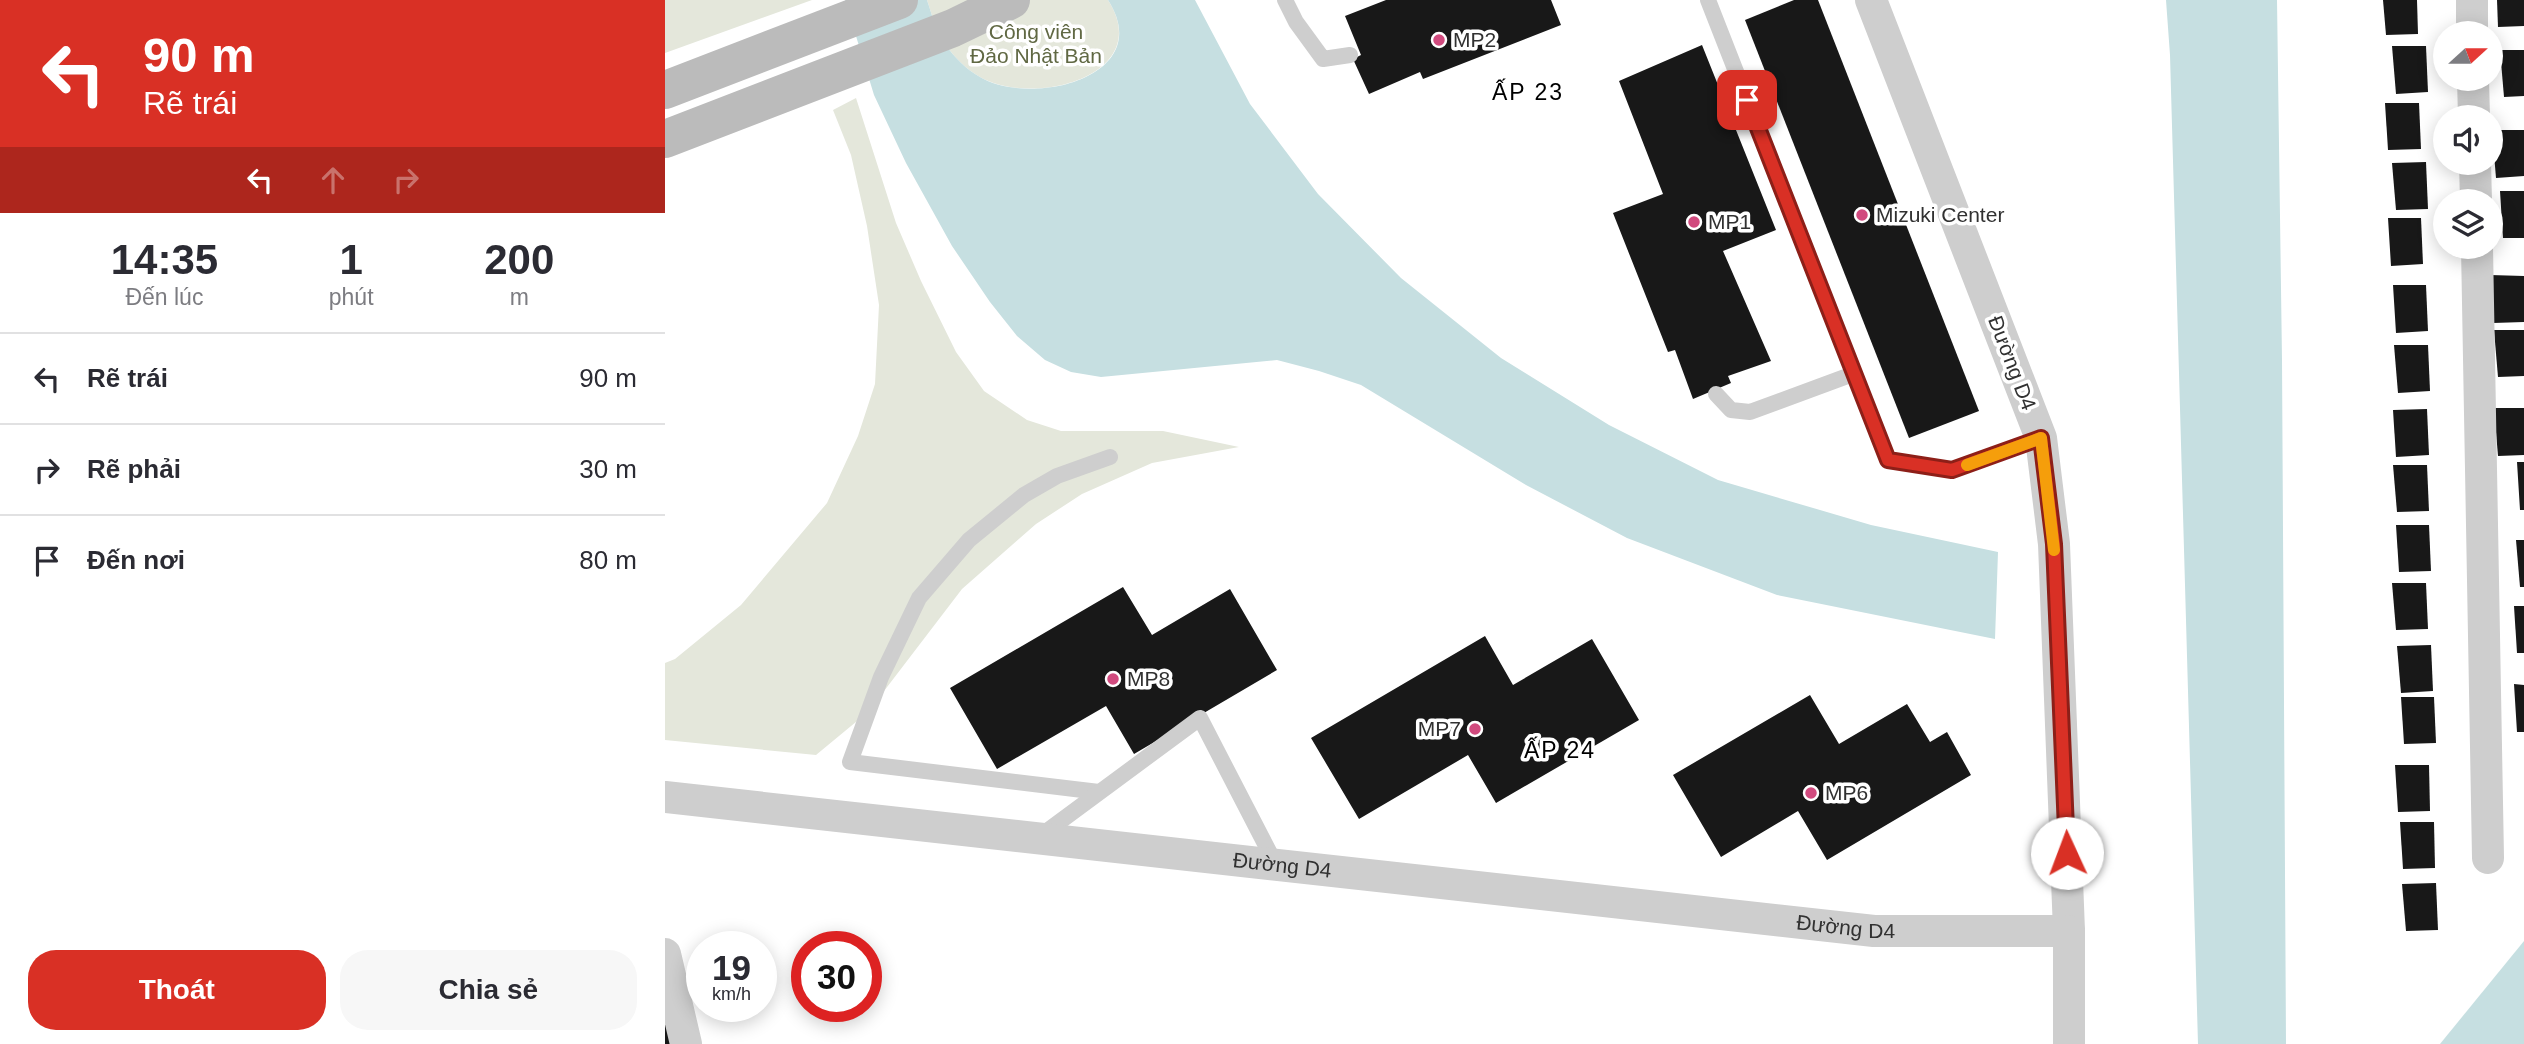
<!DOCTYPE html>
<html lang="vi">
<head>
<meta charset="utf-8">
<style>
  body { margin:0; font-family:Arial,sans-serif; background:#f7f7f7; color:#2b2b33; height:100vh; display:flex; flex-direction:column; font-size:26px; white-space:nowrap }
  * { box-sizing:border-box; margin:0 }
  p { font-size:23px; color:#7c7c81 }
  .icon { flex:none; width:38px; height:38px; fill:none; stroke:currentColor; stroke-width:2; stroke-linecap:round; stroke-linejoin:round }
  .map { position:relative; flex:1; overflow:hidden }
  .side { display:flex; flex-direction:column; background:#fff; width:665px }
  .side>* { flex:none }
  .hud { background:#d93025; color:#fff; overflow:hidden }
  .needle { width:46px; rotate:69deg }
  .controls { position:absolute; left:1768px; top:21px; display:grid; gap:14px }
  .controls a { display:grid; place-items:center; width:70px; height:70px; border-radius:50%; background:#fff; box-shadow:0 4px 18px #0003; font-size:35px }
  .speed { position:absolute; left:21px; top:931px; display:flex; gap:14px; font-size:35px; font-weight:700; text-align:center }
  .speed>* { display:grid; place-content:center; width:91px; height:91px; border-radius:50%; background:#fff; box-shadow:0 4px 18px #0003; line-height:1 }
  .speed small { font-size:18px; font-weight:400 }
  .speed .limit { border:10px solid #d22; background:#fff; color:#111 }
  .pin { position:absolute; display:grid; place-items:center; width:60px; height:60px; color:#fff; margin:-30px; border-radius:14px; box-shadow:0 4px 10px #0006 }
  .me { position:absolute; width:77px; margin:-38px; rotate:358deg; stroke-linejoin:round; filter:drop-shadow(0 0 5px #0008) }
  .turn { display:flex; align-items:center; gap:24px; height:147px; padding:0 28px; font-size:32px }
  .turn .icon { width:91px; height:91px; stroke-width:2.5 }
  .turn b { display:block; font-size:49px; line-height:60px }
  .lanes { display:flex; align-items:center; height:66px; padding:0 28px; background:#0003; justify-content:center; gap:35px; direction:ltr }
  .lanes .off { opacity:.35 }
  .eta { display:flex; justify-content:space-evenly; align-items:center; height:119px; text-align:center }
  .eta b { font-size:42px; font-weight:700; line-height:49px }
  .button { display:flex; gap:14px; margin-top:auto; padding:14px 28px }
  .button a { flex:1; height:80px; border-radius:28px; background:#d93025; color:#fff; font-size:28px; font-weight:700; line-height:80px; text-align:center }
  .button a+a { background:#f7f7f7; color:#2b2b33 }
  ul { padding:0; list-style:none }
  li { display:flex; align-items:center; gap:21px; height:91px; padding:0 28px; border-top:2px solid #e1e1e2 }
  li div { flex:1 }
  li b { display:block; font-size:26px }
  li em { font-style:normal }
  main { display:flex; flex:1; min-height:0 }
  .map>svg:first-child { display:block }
</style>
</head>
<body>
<main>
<section class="side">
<div class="hud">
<div class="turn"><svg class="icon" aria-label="left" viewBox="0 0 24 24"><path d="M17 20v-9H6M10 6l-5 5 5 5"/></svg><div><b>90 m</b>Rẽ trái</div></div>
<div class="lanes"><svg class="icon" aria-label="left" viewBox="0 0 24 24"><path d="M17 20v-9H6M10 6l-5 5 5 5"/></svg><svg class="icon off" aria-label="ahead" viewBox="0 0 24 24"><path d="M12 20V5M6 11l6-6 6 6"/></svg><svg class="icon off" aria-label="right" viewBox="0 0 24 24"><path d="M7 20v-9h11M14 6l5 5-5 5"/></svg></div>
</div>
<div class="eta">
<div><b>14:35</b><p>Đến lúc</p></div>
<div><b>1</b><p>phút</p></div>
<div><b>200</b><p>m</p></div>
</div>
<ul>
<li><svg class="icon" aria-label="left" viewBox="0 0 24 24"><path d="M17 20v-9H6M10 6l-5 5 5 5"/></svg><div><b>Rẽ trái</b></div><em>90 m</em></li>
<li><svg class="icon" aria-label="right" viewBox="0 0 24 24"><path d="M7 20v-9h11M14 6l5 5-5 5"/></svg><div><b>Rẽ phải</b></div><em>30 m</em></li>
<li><svg class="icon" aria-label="arrive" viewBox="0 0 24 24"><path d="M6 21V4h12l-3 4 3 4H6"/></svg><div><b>Đến nơi</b></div><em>80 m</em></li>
</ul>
<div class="button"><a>Thoát</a><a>Chia sẻ</a></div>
</section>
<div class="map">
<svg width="1859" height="1044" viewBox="0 0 1859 1044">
  <rect width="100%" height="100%" fill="#fff"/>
  <g fill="#e4e7db">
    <path d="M0 0H147L0 53Z"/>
    <path d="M262 0H443C491 75 369 108 315 77 302 70 289 57 280 44 271 33 267 14 262 0Z"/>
    <path d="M191 98 231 223 256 281 291 352 319 391 362 420 396 431H498L574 447 487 463 417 494 371 524 297 589 203 712 151 755 0 740V663L10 659 76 605 162 503 193 436 210 384 214 305 202 226 186 155 168 110Z"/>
  </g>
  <g fill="#c6dfe1">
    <path d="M180 0H262C267 14 271 33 280 44 289 57 302 70 315 77 368 108 492 76 443 0H530L585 104 653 194 736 278 836 358 944 425 1053 480 1206 525 1333 552 1330 639 1112 595 962 538 861 485 696 385 654 371 612 360 436 377 406 372 380 360 352 336 325 302 287 246 241 163 209 95Z"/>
    <path d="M1501 0H1612L1617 360 1621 1044H1533L1505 55Z"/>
    <path d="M1859 941V1044H1775Z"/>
  </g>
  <g fill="#181818">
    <path d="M721 0H886L896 25 758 79 755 72 704 94 688 59 696 55 680 16Z"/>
    <path d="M1129 0H1153L1314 411 1244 438 1080 20Z"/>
    <path d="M1718 0H1752L1753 34 1721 35Z"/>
    <path d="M1832 0H1859V26L1833 27Z"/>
    <path d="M1037 45 1111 230 1058 251 1106 361 1063 376 1066 383 1028 399 1010 350 1003 352 948 213 998 194 954 81Z"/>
    <path d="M1727 46H1761L1763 92 1731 94Z"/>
    <path d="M1835 50H1859V96L1839 97Z"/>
    <path d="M1720 103H1754L1756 149 1723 150Z"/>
    <path d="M1827 130H1859V176L1831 178Z"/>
    <path d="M1761 162 1763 209 1731 210 1727 163Z"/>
    <path d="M1835 191H1859V238H1838Z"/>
    <path d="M1723 218H1756L1758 264 1726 266Z"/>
    <path d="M1825 275 1859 276V322L1828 323Z"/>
    <path d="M1728 285H1761L1763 331 1731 333Z"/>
    <path d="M1829 330H1859V376L1833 377Z"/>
    <path d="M1729 345H1763L1765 391 1733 393Z"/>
    <path d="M1829 408H1859V455L1833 456Z"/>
    <path d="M1762 409 1764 455 1731 457 1728 410Z"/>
    <path d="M1852 462H1859V510H1855Z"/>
    <path d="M1728 465H1762L1764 511 1732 512Z"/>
    <path d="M1731 525H1764L1766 571 1734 572Z"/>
    <path d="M1851 540H1859V587H1855Z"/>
    <path d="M1727 583H1761L1763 629 1731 630Z"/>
    <path d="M458 587 487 635 565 589 612 670 469 754 441 706 332 769 285 688Z"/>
    <path d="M1849 606H1859V653H1852Z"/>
    <path d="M820 636 848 685 927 639 974 720 831 803 803 755 694 819 646 738Z"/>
    <path d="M1766 645 1768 691 1736 693 1732 646Z"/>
    <path d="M1849 684 1859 685V732H1852Z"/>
    <path d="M1145 695 1174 744 1242 704 1265 742 1282 732 1306 775 1162 860 1133 811 1056 857 1008 775Z"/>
    <path d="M1736 697H1769L1771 743 1739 744Z"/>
    <path d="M1730 765H1764L1765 811 1733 812Z"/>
    <path d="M1735 822H1769L1770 868 1738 869Z"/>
    <path d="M1771 883 1773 930 1741 931 1737 884Z"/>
    <path d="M0 1011 13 1044H0Z"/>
  </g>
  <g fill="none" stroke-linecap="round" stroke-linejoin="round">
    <g stroke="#cecece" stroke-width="16">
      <path d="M620 0 631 22 658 59 685 55"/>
      <path d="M1043 0 1223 460 1287 470 1376 438"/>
      <path d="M1051 394 1066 410 1085 412 1188 374"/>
      <path d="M434 792 185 762 216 677 254 598 304 540 359 495 392 476 445 457"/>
      <path d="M374 837 535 718 611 865"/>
    </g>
    <g stroke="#cecece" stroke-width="32">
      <path d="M1807 0V33"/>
      <path d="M1808 79 1809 117"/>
      <path d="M1810 163 1811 201"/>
      <path d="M1812 247 1823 858"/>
      <path id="s1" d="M0 797 1209 931H1404L1389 544 1376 438 1206 0"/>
      <path d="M0 954 21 1044"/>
      <path d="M1404 1044V931"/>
    </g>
    <g stroke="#bbb" stroke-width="38">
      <path d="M0 90 234 0"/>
      <path d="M0 139 288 28 346 0"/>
    </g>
  </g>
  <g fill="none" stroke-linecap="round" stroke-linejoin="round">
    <g stroke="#8d1f18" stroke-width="18">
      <path id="route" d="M1082 100 1223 460 1287 470 1376 438 1389 544 1402 853"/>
    </g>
    <use href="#route" stroke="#d93025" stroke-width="12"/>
    <path stroke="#f59e0b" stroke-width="12" d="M1302 465 1376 438 1389 550"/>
  </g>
  <g fill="#d14a7e" stroke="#fff" stroke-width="2.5">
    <circle cx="774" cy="40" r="7"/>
    <circle cx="1197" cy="215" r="7"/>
    <circle cx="1029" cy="222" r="7"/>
    <circle cx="448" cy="679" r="7"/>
    <circle cx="810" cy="729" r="7"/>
    <circle cx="1146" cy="793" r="7"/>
  </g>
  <g text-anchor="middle" stroke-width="7" stroke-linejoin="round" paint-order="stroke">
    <g font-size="21" fill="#606843" stroke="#fff">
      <text x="371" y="39">Công viên<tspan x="371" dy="24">Đảo Nhật Bản</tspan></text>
    </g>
    <g font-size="21" fill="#313131" stroke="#fff" text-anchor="start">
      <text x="788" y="47">MP2</text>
      <text x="1211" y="222">Mizuki Center</text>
      <text x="1043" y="229">MP1</text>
      <text x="462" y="686">MP8</text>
      <text x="796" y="736" text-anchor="end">MP7</text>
      <text x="1160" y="800">MP6</text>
    </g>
    <g font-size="21" fill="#313131" stroke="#fff">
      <text transform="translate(1347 363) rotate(69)" y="7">Đường D4</text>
      <text dy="7" stroke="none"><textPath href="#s1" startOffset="621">Đường D4</textPath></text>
      <text dy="7" stroke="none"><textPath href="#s1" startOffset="1188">Đường D4</textPath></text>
    </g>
    <g font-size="23" letter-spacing="2" fill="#000" stroke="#fff">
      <text x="863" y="100">ẤP 23</text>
      <text x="895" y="758">ẤP 24</text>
    </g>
  </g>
</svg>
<div class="controls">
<a><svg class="needle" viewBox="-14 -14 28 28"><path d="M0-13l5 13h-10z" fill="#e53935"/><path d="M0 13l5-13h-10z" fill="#7c7c81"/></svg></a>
<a><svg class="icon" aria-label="sound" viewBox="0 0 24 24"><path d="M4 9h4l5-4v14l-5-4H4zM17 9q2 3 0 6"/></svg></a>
<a><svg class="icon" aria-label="layers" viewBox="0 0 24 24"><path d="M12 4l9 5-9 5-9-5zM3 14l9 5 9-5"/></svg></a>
</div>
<div class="speed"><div>19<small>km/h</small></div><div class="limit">30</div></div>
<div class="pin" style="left:1082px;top:100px;background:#d93025"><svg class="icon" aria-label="arrive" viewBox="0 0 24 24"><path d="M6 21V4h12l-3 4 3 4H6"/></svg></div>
<svg class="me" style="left:1402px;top:853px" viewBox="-20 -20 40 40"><circle r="19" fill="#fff"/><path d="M0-13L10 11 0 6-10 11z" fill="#d93025"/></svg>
</div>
</main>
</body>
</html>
